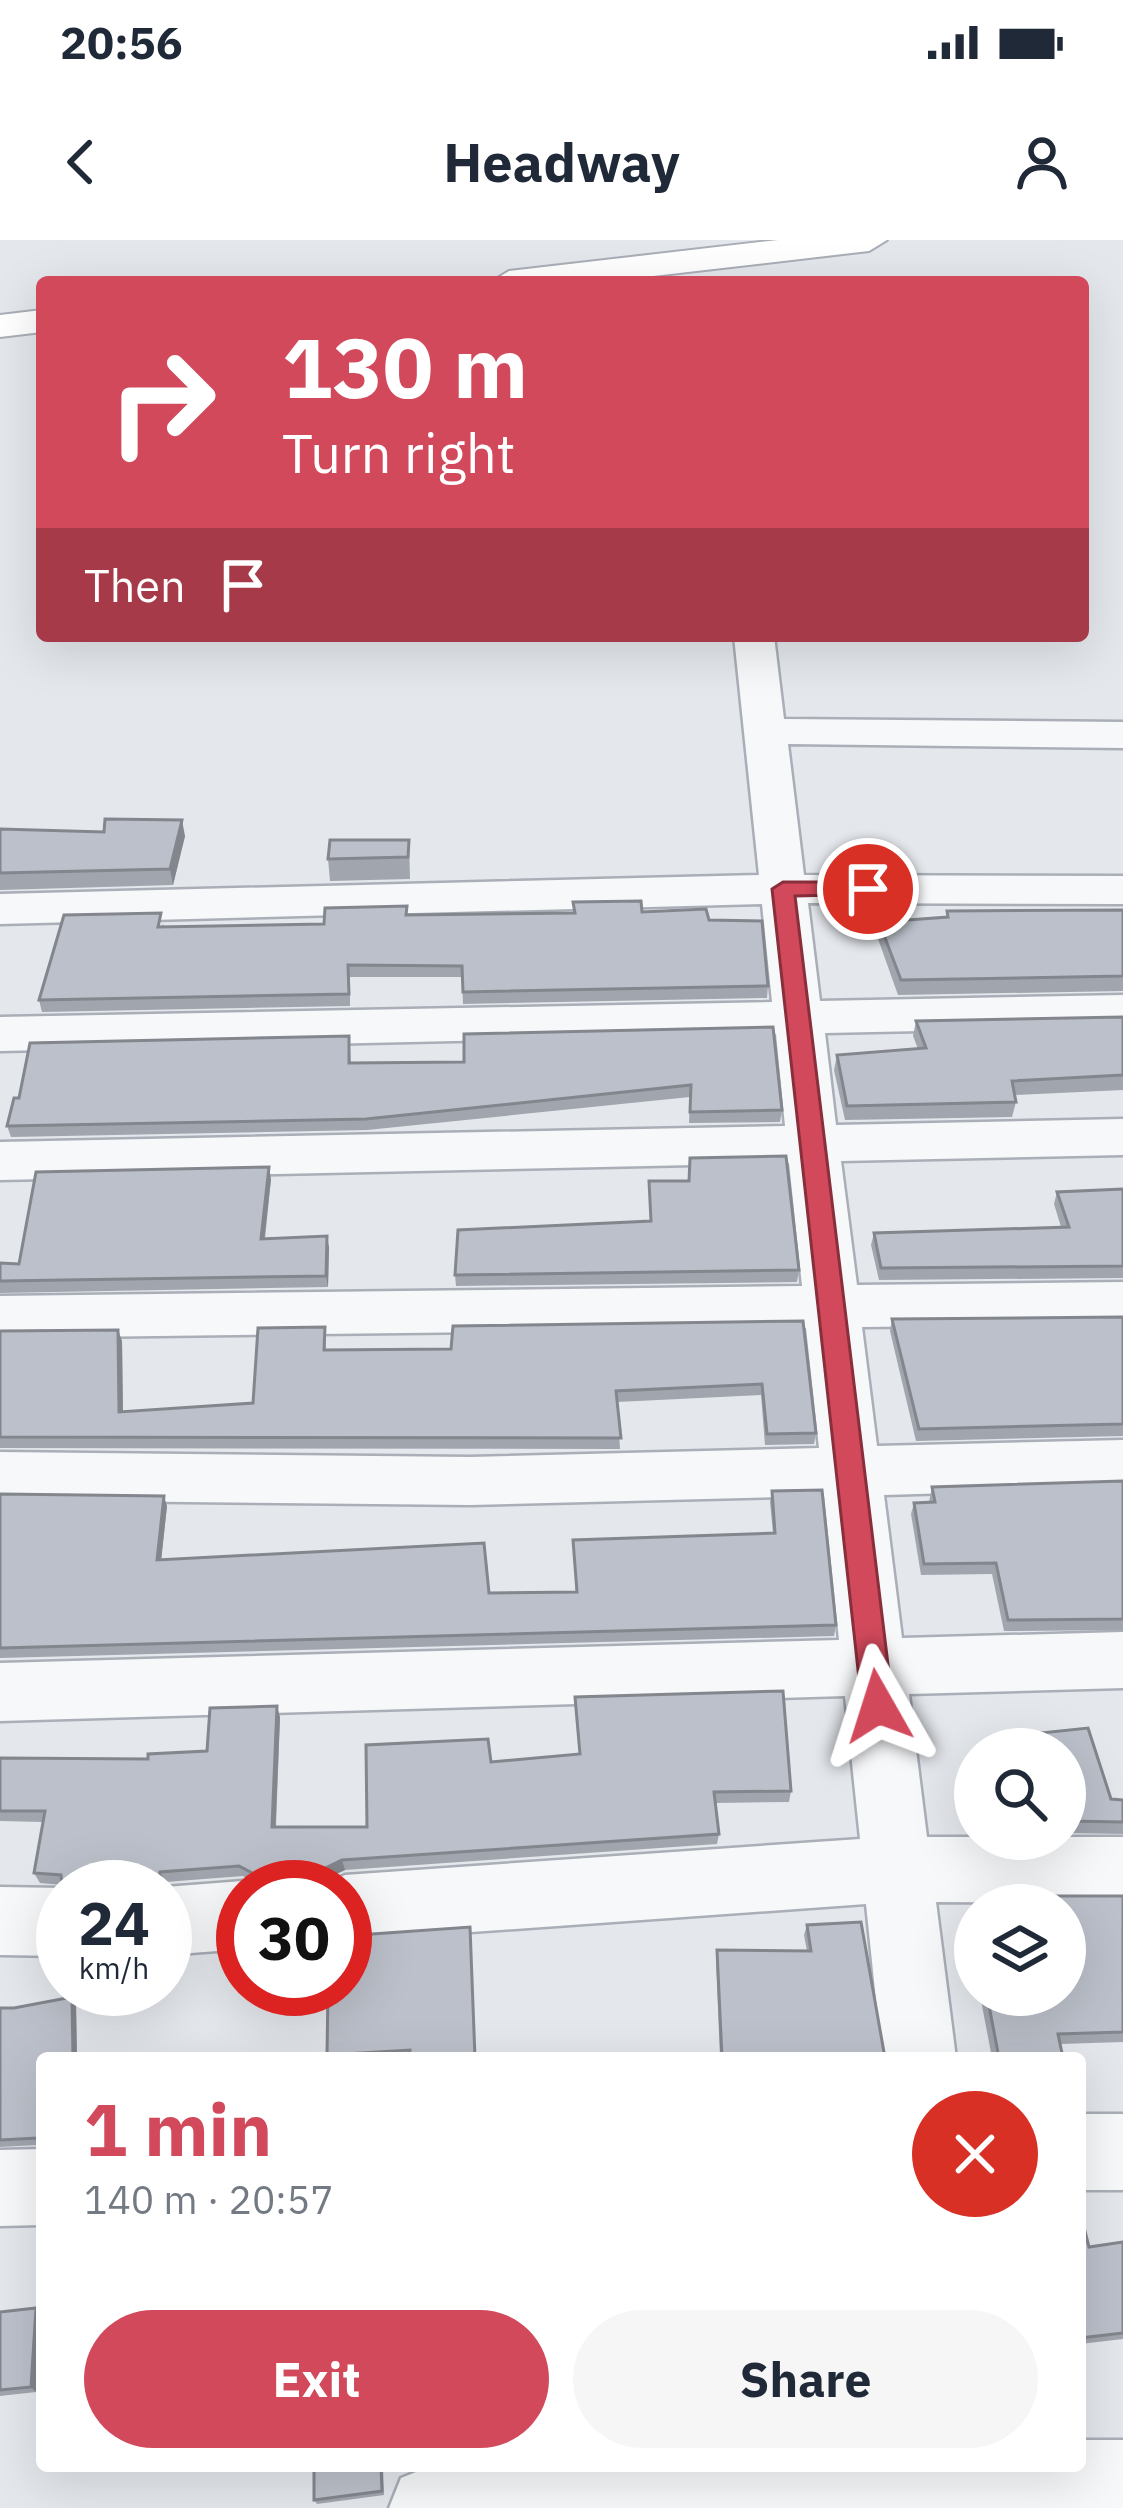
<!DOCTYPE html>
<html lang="en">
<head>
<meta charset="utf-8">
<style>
  body { margin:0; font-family:"IBM Plex Sans",sans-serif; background:#f6f6f7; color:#1f2937; height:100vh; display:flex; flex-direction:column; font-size:45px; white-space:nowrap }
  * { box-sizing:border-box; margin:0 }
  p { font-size:39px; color:#747a83 }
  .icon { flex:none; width:66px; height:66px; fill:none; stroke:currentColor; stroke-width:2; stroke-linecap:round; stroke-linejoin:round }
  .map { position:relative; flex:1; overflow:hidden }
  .drawer { position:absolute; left:36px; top:1812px; width:1050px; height:420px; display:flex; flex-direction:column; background:#fff; border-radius:12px; box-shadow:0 12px 48px #0002 }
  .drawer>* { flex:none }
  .hud { position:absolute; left:36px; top:36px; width:1053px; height:366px; border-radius:12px; box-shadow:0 12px 48px #0002; background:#d1495b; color:#fff; overflow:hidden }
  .fabs { position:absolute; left:954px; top:1488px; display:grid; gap:24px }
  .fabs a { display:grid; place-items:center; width:132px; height:132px; border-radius:50%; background:#fff; box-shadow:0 12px 48px #0002; font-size:60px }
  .speed { position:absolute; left:36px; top:1620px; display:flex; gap:24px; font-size:60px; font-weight:700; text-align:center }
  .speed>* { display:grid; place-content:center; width:156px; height:156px; border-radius:50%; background:#fff; box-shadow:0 12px 48px #0002; line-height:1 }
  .speed small { font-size:30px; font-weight:400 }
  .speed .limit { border:18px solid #d22; background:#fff; color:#111 }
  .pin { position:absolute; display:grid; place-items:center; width:102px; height:102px; color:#fff; margin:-51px; border:6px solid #fff; border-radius:50%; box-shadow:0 3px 12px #0007 }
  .me { position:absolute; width:132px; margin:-66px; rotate:354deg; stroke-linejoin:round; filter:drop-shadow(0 0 9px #0008) }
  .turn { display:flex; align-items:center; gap:42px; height:252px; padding:0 48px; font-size:54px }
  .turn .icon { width:156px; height:156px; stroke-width:2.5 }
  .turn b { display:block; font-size:84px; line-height:102px }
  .then { display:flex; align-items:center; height:114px; padding:0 48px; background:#0003; gap:24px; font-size:45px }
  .round { display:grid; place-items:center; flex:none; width:126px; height:126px; border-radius:63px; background:#f6f6f7 }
  .overview { display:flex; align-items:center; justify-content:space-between; height:204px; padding:0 48px }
  h1 { font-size:72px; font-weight:700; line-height:90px; color:#d1495b }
  .action { display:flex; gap:24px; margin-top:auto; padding:24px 48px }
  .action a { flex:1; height:138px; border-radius:72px; background:#d1495b; color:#fff; font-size:48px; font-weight:700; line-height:138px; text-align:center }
  .action a+a { background:#f6f6f7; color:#1f2937 }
  .status { display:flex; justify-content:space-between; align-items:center; height:84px; padding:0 60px; background:#fff; direction:ltr }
  .status svg { height:33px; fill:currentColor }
  header { display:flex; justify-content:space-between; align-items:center; height:156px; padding:0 48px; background:#fff; font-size:54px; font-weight:700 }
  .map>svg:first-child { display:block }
</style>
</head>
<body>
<div class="status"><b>20:56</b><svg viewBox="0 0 49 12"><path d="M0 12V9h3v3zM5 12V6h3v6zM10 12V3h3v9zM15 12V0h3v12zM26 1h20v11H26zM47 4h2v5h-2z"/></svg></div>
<header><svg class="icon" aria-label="back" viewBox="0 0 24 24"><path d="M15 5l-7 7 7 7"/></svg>Headway<svg class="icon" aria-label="person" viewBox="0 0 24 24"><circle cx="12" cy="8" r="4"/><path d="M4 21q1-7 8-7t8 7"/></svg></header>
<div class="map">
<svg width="1123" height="2268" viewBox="0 0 1123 2268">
  <rect width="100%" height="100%" fill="#e4e7ec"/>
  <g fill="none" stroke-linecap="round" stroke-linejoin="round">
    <g stroke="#a9aeb7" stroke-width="5">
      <g id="minor">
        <path d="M734 396H774L784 479 1123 482V508L788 504 804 635 1123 636V664L808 663 820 761 1123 755V787L825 793 836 885 1123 879V915L841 921 857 1045 1123 1042V1084L862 1087 877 1206 1123 1200V1248L884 1255 902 1398 1123 1392V1448L909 1454 927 1597H1123V1663L936 1662 956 1818H882L866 1664 345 1701V1647H319L345 1635 860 1599 845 1456 0 1481V1423L839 1400 824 1256 470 1265 0 1260V1212L470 1217 819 1208 806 1088 0 1098V1056L802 1046 789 923 0 940V902L785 886 776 794 0 811V777L772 762 762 664 0 684V654L759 635Z"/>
        <path d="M243 1641 257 1647H243V1709L165 1715V1647Z"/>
        <path d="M0 1647 63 1648V1716L0 1715Z"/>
        <rect x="1080" y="1874" width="43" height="76"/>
        <path d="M42 1909V1985L0 1986V1910Z"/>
        <path d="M1080 2200H1123V2268H389L401 2238 431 2226H1080Z"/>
      </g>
    </g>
    <g stroke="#a9aeb7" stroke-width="4">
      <g id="secondary">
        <path d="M778 0H887L869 11 601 42H491L509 31Z"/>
        <path d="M42 70V92L0 97V75Z"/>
      </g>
    </g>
    <use href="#minor" fill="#f7f8fa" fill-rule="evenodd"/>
    <use href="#secondary" fill="#fff" fill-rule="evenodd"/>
  </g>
  <g fill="#a1a5ae">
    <path d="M0 589 185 596 173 645 0 650Z"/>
    <path d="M409 600 410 639 330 641 328 619Z"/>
    <path d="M573 662 709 680 768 746 767 758 463 764 462 737H350V766L42 772 39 760 164 684 163 686 324 684 407 666V675L573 673Z"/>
    <path d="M1123 670V751L898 755 877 696 879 682 946 677 947 671Z"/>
    <path d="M1123 777V850L1014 855 1016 862 1012 877 845 880 834 830 837 815 918 809 913 796 916 781Z"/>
    <path d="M773 787 782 870 780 882 689 883 690 857 367 890 11 897 7 886 349 796 351 823 464 822Z"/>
    <path d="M271 939 265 999 329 1007 328 1047 0 1053V1023L19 1024Z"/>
    <path d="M649 941 799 1030 797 1042 456 1046 455 1035 650 981Z"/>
    <path d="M1123 949V1038L879 1040 871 1005 874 993 1061 987 1054 964 1057 952Z"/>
    <path d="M1123 1077V1196L916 1201 890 1091 892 1079Z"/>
    <path d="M803 1081 816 1193 814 1204 765 1205 761 1155 617 1162 620 1209 0 1208V1091L122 1101 123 1172 253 1163 325 1087 326 1110 451 1109Z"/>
    <path d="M1123 1241V1390L1004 1391 992 1334 921 1335 911 1274 914 1263 929 1262 932 1247Z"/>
    <path d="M772 1251 836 1385 834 1396 0 1418V1254L167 1266 161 1320 489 1353 576 1352 573 1300 773 1293 770 1262Z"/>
    <path d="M575 1457 791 1551 789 1562 715 1563 719 1594 717 1604 345 1630 323 1640H249L243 1636 165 1642 163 1647H63L62 1645 40 1643 34 1633 43 1582 0 1581V1518L148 1519 207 1511 280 1477 276 1587H367L491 1522 579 1515Z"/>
    <path d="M1088 1488 1111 1559 1123 1560V1594L1065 1593V1509H1027L1026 1506 1031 1494Z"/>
    <path d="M1055 1656H1123V1802L1060 1804 1063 1818H992L980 1755H1065V1665H1051Z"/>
    <path d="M807 1685 885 1818H720L716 1720 717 1710 807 1711 804 1695Z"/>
    <path d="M328 1749 476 1818H328Z"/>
    <path d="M72 1757 76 1765 77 1818H42L38 1905 0 1907V1768H14Z"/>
    <path d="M1080 1971 1089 2007 1123 2002V2099L1080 2104Z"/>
    <path d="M36 2068 41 2074 36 2152 0 2156V2072Z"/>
    <path d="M212 2226H255L216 2230Z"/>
    <path d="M383 2226 384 2255 317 2264 314 2260Z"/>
  </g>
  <g fill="#83868d">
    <path d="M182 580 185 596 173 645 170 629Z"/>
    <path d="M269 927 271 939 263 1010 261 999Z"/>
    <path d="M327 996 329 1007 328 1047 326 1036Z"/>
    <path d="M118 1090 122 1101 123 1183 119 1172Z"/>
    <path d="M164 1256 167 1266 160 1331 157 1320Z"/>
    <path d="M277 1466 280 1477 275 1598 272 1587Z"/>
    <path d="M342 1620 345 1630 317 1643 313 1640 315 1633Z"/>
    <path d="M160 1632 165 1642 163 1647H156Z"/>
    <path d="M72 1757 76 1765 77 1818H73Z"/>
    <path d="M36 2068 41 2074 36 2152 31 2147Z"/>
  </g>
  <g fill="#bbc0ca" stroke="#83868d" stroke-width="3">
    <path d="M105 579 182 580 170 629 0 633V589L104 592Z"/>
    <path d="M330 600H409L408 617 328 619Z"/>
    <path d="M641 661 642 672 706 669 709 680 762 681 768 746 463 752 462 726 348 725 349 754 39 760 64 675 161 673 158 687 324 684 325 668 407 666 406 675 575 673 573 662Z"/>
    <path d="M1123 670V736L901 740 879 682 948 677 947 671Z"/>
    <path d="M1123 777V835L1012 841 1016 862 847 866 837 815 926 808 916 781Z"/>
    <path d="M773 787 782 870 690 872 691 845 366 879 7 886 14 858H19L30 803 349 796V823L464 822V794Z"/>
    <path d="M786 916 799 1030 455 1035 458 990 651 981 649 941H689L690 918Z"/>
    <path d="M269 927 261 999 327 996 326 1036 0 1041V1023L19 1024 36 932Z"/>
    <path d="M1123 949V1026L881 1028 874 993 1069 987 1057 952Z"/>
    <path d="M1123 1077V1184L919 1189 892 1079Z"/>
    <path d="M803 1081 816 1193 767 1194 762 1144 616 1151 621 1198 0 1197V1091L118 1090 119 1172 253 1163 258 1088 325 1087 324 1110 451 1109 453 1086Z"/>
    <path d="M1123 1241V1379L1008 1380 996 1323 924 1324 914 1263 935 1262 932 1247Z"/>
    <path d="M822 1250 836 1385 0 1408V1254L164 1256 157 1320 484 1303 489 1353 577 1352 573 1300 775 1293 772 1251Z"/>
    <path d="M783 1451 791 1551 714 1552 719 1594 342 1620 315 1633 313 1640 338 1641V1647H244V1641L258 1636 239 1626 160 1632 156 1647 62 1645 61 1635 34 1633 45 1571H0V1518L148 1519V1514L207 1511 210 1468 277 1466 272 1587H367L366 1505 488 1499 491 1522 580 1514 575 1457Z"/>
    <path d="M1088 1488 1111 1559 1123 1560V1582L1065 1581V1509H1035L1031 1494Z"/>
    <path d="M1055 1656H1123V1792L1058 1794 1063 1818H999L987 1755H1065V1665H1056Z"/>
    <path d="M861 1682 885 1818H722L717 1710 811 1711 807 1685Z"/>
    <path d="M470 1687 475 1818H409L410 1810 327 1815 328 1749H345V1696Z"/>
    <path d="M72 1757 73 1818H42L41 1928 37 1898 0 1900V1768H14Z"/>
    <path d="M1080 1971 1089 2007 1123 2002V2093L1080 2098Z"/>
    <path d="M36 2068 31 2147 0 2150V2072Z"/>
    <path d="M314 2226H381L382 2251 314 2260Z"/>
  </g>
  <path fill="#d1495b" stroke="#882f3b" stroke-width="3" d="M868 642 879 649 876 654 795 656 893 1466 888 1475 878 1479 867 1475 862 1466 772 649 783 642Z"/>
</svg>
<div class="fabs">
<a><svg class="icon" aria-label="search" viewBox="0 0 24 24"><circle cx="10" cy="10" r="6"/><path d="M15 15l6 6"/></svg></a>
<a><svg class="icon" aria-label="layers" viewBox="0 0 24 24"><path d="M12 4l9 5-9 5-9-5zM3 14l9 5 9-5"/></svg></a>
</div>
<div class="speed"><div>24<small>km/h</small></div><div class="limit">30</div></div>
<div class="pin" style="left:868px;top:649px;background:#d93025"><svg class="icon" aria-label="arrive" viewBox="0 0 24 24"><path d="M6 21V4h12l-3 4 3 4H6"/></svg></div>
<svg class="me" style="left:878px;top:1466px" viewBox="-20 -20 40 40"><path d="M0-17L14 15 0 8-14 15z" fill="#d1495b" stroke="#fff" stroke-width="4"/></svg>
<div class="hud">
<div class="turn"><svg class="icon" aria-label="right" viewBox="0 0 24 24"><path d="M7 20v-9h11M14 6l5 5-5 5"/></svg><div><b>130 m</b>Turn right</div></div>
<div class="then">Then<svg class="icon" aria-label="arrive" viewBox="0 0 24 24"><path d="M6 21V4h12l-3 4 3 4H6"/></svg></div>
</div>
<section class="drawer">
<div class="overview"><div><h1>1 min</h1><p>140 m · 20:57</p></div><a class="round" style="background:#d93025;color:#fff"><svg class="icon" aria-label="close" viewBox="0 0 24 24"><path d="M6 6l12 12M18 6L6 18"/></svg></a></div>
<div class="action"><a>Exit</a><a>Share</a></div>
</section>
</div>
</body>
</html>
